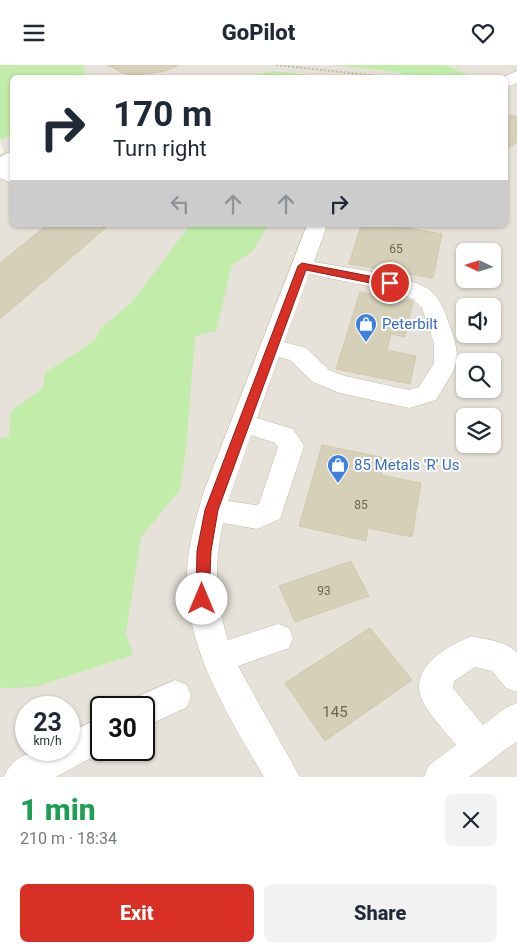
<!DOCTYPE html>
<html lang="en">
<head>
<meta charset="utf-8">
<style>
  body { margin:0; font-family:Roboto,sans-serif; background:#f2f2f3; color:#1f2937; height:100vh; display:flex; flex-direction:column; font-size:19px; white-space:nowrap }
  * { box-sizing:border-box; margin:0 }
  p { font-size:16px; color:#747a83 }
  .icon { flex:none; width:28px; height:28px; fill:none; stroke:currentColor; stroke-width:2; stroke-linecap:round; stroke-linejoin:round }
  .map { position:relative; height:712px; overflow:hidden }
  .sheet { display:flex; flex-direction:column; background:#fff; flex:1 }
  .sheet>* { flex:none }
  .top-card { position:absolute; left:10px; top:10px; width:498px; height:152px; border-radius:8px; box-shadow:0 1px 4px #0004; background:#fff; color:#1f2937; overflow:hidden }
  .needle { width:32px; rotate:274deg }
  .buttons { position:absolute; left:456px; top:178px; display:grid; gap:10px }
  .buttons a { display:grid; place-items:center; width:45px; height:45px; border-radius:8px; background:#fff; box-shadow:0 1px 4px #0004; font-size:25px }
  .speed { position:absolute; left:15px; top:631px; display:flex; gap:10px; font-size:25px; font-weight:700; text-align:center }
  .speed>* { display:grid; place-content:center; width:65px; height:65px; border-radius:50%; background:#fff; box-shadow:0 1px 4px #0004; line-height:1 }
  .speed small { font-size:12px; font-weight:400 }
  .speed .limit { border:2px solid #111; border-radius:8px; background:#fff; color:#111 }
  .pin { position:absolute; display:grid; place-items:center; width:42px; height:42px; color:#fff; margin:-21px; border:2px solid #fff; border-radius:50%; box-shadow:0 1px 5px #0007 }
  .me { position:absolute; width:55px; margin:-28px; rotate:0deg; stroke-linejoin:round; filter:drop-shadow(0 0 4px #0008) }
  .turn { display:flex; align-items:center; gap:18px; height:105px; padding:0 20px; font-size:22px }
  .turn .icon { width:65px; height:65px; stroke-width:2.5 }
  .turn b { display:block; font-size:35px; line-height:42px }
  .lanes { display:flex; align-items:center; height:48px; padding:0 20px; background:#0003; justify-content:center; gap:25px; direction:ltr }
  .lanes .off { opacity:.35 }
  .round { display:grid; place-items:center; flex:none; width:52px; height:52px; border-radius:8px; background:#f2f2f3 }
  .summary { display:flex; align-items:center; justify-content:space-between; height:85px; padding:0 20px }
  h1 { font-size:30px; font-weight:800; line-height:38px; color:#1e9e55 }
  .button { display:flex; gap:10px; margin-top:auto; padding:10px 20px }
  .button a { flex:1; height:58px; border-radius:8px; background:#d93025; color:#fff; font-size:20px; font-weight:800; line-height:58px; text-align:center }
  .button a+a { background:#f2f2f3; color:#1f2937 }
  header { display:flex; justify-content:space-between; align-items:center; height:65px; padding:0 20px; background:#fff; font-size:22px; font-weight:800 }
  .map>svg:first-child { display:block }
</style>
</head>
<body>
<header><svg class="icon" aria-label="menu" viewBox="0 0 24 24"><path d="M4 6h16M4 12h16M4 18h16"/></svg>GoPilot<svg class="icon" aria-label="heart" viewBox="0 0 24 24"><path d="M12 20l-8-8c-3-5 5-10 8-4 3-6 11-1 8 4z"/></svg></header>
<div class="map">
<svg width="517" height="712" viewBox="0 0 517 712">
  <rect width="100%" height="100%" fill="#f4f2e4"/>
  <g fill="#e6e2d9" fill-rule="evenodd">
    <path d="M83 0H332L396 7 410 12H330L274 6 243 12H86Z"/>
    <path d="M444 0H517V712H0V89L4 87 0 75 12 70V160H505V12H475ZM465 186H492V214H465ZM465 241H492V269H465ZM465 296H492V324H465ZM465 351H492V379H465ZM26 642H69V685H26ZM101 642H144V685H101Z"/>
  </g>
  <g fill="#c2eca9">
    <path d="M0 0H83L86 12H12V70L0 75Z"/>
    <path d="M332 0H444L475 12H410L396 7Z"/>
    <path d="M274 6 330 12H243Z"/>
    <path d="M190 160H268L253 186 232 200 216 266 195 271 186 384 180 425 141 472 126 568 133 590 35 622 0 623V373L9 372 11 346 43 323 45 308 95 275 100 264 132 237Z"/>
  </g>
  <g fill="#d6d0b9" stroke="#d2c9ab">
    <path d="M107 0H178L166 6 138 10 125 9Z"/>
    <path d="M511 50 517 52V77L508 83 505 81V54Z"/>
    <path d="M47 160H109L0 254V198Z"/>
    <path d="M361 160H388L442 169 433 213 349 199Z"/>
    <path d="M360 227 413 236 405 272 391 269 387 285 416 291 410 319 336 304Z"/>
    <path d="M322 380 385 393 381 410 421 418 412 472 368 463 366 476 299 461Z"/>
    <path d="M351 496 369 531 295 557 279 521Z"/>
    <path d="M370 563 412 615 325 676 285 618Z"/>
  </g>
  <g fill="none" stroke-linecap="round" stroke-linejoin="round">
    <g stroke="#c0bca6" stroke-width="1">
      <g id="minor">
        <path d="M517 6V18L505 23V12H503Z"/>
        <path d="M12 86V118L0 113V92Z"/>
        <path d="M307 160H327L314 197C340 202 412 210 431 226 441 236 445 246 449 259 464 299 456 301 436 335L409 343 340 328 313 317 290 295 279 292 257 353 293 364 304 381 280 454 257 464 223 458C214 498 215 535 228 575L278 559 289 563 293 573 289 583 238 601 300 712H264C228 650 184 582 187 508 188 480 196 453 204 426ZM309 209 402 228 414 235 422 243 434 278V298L419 322 409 325 345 311 329 305 306 283 284 277ZM251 370 275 378 278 382 259 439 255 440 228 436Z"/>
        <path d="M472 571C487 575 507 576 517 588V627L506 623 492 606 475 602 454 616 453 623 483 660 505 643 517 638V676L469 712H424L429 700 456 680C445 665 425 647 420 629 413 600 449 580 472 571Z"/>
        <path d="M175 615 187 620 191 631 187 642 144 662V642H129L132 634Z"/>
        <path d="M101 652V685H105L56 712H4C15 684 43 685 69 685V668Z"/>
      </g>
    </g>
    <path stroke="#c3bb96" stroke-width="2" stroke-dasharray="2 2" stroke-linecap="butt" d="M276 0 387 12"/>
    <use href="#minor" fill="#fff" fill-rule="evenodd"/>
  </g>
  <path fill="#d93025" stroke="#8d1f18" d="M302 198 390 215 395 218 390 222 306 205 218 445 211 486 209 534 207 538 202 540 198 538 196 534 197 486 205 445 298 201Z"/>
  <defs>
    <g id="shop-pin" transform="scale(1.125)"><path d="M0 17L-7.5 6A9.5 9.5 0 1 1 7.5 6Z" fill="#3f7fe0" stroke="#fff"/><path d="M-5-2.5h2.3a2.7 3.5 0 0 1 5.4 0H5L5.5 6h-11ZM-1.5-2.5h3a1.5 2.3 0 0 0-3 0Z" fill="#fff"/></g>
  </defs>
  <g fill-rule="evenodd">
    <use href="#shop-pin" x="366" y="259"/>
    <use href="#shop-pin" x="338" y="400"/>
  </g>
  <g text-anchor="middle" stroke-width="4" stroke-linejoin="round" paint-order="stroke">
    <g font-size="12" fill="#6a6654">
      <text x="396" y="188">65</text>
      <text x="361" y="444">85</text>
      <text x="324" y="530">93</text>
    </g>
    <g font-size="15" fill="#366cbe" stroke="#fff" text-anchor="start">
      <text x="382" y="264">Peterbilt</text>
      <text x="354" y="405">85 Metals 'R' Us</text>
    </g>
    <g font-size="15" fill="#6a6654">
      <text x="335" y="652">145</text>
    </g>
  </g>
</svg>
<div class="buttons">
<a><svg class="needle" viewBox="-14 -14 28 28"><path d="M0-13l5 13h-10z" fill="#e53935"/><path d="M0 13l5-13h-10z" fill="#747a83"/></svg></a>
<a><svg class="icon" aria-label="sound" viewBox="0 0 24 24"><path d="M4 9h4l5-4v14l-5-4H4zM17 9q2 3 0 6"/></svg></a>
<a><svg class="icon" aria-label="search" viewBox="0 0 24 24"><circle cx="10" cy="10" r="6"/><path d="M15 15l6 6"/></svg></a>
<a><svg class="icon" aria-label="layers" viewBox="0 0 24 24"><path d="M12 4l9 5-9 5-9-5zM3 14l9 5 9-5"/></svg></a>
</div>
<div class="speed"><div>23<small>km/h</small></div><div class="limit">30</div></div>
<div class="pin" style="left:390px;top:218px;background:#d93025"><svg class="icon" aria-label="arrive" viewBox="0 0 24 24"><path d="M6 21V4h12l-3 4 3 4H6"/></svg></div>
<svg class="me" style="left:202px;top:534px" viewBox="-20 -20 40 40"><circle r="19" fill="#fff"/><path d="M0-13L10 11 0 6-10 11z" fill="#d93025"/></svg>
<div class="top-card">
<div class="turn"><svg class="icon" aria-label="right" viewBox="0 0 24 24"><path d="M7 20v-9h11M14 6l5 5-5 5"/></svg><div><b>170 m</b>Turn right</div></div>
<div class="lanes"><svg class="icon off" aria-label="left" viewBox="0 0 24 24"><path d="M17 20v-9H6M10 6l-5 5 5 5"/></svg><svg class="icon off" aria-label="ahead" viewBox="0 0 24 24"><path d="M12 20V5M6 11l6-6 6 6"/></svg><svg class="icon off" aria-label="ahead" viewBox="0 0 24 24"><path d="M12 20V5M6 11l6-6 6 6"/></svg><svg class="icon" aria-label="right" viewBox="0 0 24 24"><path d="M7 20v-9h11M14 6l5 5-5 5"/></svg></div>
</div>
</div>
<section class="sheet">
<div class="summary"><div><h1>1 min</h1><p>210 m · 18:34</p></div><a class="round"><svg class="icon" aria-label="close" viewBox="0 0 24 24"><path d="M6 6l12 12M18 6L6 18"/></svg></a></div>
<div class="button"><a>Exit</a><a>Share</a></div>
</section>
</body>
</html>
